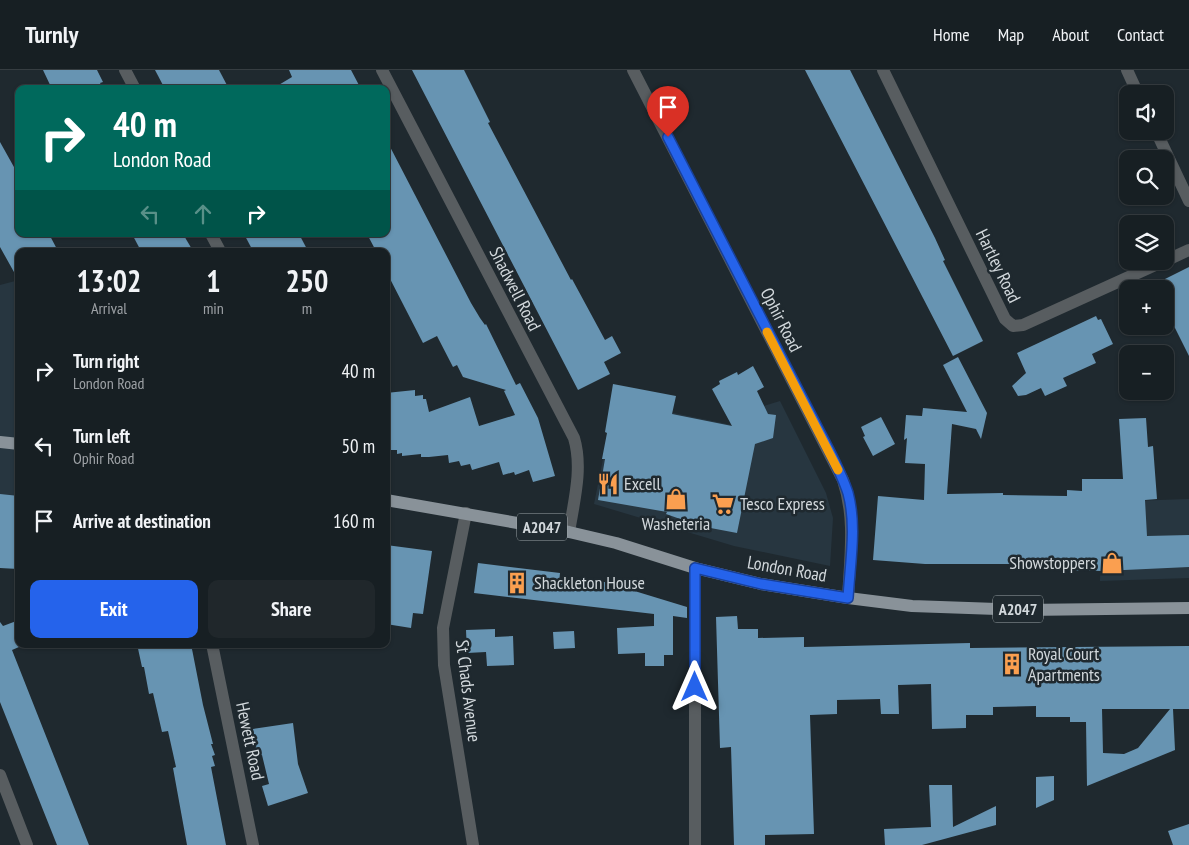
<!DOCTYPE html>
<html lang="en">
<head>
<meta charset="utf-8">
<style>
  body { margin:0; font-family:"PT Sans Narrow",sans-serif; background:#20272b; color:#f1f3f6; height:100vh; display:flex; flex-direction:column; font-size:19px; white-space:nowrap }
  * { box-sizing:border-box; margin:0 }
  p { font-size:16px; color:#9ea2a6 }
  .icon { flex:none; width:28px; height:28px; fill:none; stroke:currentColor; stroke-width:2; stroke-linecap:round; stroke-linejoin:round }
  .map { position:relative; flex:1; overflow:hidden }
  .details { position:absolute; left:15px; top:178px; width:375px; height:400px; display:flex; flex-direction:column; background:#171f23; border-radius:10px; box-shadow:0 1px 4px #0004,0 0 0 1px #363d41 }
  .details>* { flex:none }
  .top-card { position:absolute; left:15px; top:15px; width:375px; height:152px; border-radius:10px; box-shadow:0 1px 4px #0004,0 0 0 1px #363d41; background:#00695c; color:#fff; overflow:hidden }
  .fabs { position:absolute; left:1119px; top:15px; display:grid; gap:10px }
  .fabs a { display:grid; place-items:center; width:55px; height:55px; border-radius:10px; background:#171f23; box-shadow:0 1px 4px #0004,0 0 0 1px #363d41; font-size:25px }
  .pin { position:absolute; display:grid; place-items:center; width:42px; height:42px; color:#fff; margin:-51px -21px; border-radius:50% 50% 50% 0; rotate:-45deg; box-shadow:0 0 5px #0007 }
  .pin .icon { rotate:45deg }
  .me { position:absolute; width:55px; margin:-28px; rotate:0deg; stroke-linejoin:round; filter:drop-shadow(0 0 4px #0008) }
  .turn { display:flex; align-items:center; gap:18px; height:105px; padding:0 15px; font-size:22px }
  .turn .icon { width:65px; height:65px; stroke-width:2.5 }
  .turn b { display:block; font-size:35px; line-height:42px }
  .lanes { display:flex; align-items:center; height:48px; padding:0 15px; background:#0003; justify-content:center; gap:25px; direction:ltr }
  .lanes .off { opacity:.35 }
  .eta { display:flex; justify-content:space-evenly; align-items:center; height:85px; text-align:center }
  .eta b { font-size:30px; font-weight:800; line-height:35px }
  .button { display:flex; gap:10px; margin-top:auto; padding:10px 15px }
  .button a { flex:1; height:58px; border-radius:10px; background:#2563eb; color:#fff; font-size:20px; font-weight:800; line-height:58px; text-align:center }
  .button a+a { background:#20272b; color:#f1f3f6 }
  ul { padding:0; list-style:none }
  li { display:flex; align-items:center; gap:15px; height:75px; padding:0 15px }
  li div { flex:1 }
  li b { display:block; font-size:19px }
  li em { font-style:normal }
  header { display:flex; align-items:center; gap:30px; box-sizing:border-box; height:70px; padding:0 25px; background:#171f23; border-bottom:1px solid #363d41 }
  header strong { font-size:24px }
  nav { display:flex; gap:28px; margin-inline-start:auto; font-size:18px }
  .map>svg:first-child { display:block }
</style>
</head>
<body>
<header>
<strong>Turnly</strong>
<nav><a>Home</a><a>Map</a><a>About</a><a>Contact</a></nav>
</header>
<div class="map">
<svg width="1189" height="775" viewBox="0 0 1189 775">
  <rect width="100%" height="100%" fill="#1f292f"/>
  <g fill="#273640">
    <path d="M19 210V499L0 498V215Z"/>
    <path d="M780 331 826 423 833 448 830 496 734 476 594 434 603 389 625 393 659 340 756 360 760 337Z"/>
    <path d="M1189 429V508L1100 511 1101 432Z"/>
  </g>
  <g fill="#6794b2" fill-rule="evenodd">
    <path d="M43 0H97L103 12 100 13 103 19H52Z"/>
    <path d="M155 0H219L229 19H165Z"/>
    <path d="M289 0H351L361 19H272L292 7Z"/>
    <path d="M412 0H464L490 52 488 53 571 210 572 209 605 270 612 266 621 283 604 292 610 304 578 320Z"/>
    <path d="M805 0H850L935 168 945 190 943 191 983 271 953 286Z"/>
    <path d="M386 69 471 233 480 248 485 255 486 254 516 315 520 313 538 348 555 406 533 412 529 400 515 405 514 402 503 405 499 392 472 400 470 394 461 396 459 391 449 393 448 385 429 387H421V384L402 386V383L397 384V380H386V323L415 320V326L423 325V329H426L429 342 470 327 479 356 515 345 504 321 506 320 463 307 457 295 453 297 437 266 423 273 386 201V181H376L367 164H386Z"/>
    <path d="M0 72 19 106V164H49L58 181H19V211L0 177Z"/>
    <path d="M132 164H183L193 181H141Z"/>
    <path d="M244 164H299L308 181H253Z"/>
    <path d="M1189 197V286L1165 238V209Z"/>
    <path d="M1096 246 1098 250 1101 249 1113 274 1092 284 1096 293 1063 308 1067 316 1045 326 1041 318 1026 325 1018 326 1012 316 1026 303 1017 283Z"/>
    <path d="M958 287 987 343 981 369 976 359 952 354 947 424 1003 423V425L1067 426V420L1082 421V409H1123L1119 349 1146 348 1148 377 1153 376 1157 429 1145 430 1147 466 1189 465V497L1103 501 1010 499V494H925L873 490 878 426 924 430 925 394 905 393 907 368 904 370 906 345 922 346 923 338 967 342 943 295Z"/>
    <path d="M753 296 764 317 757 321 768 344 776 345 773 368 755 374 737 463 700 456 666 444 667 442 598 430 605 389H602L607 363 605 362 613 314 676 326 672 344 732 356 712 319 720 314 719 311 737 302 738 305Z"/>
    <path d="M881 347 895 374 873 386 863 367 865 366 861 357Z"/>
    <path d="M0 424 19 426V499L0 498Z"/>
    <path d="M386 475 432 481 423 544 413 543 411 558 386 554Z"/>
    <path d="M478 493 560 503 559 513 607 512V516H628V519L687 537V548L673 546V585H664V596H645V583L618 584 617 558 654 556V544L474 523Z"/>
    <path d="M737 546 738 559H758V568L804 567V577L970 573V578L1189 576V639H1173L1175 680 1087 716 1086 652H1070V647H1036V636L993 637V645H966V658L932 659 931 614 898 615 899 644H881L880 629 837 630V644L810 645 814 764 765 765V775H734L731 677 720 678 716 547ZM1102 639H1170L1138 678 1124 684 1103 683Z"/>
    <path d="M19 550V577L12 580 89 775H57L0 632V552L3 556Z"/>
    <path d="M495 559V567L513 566 514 595 487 596 486 582 467 583 466 560Z"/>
    <path d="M574 561 575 578 554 579 553 562Z"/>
    <path d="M137 574H191L203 635 213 674H211L215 685 212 686 215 696 211 697 226 775H187L173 698 176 697 168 661 162 662 153 623 149 624 144 597H142Z"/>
    <path d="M293 653 298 694 308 723 268 736 262 716 269 714 262 685 257 686 253 659Z"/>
    <path d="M1054 706V730L1036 738V707Z"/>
    <path d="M929 715H952L953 757 996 736V755L922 775H885L884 759 931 757Z"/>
    <path d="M1189 754V775H1173L1168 761Z"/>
  </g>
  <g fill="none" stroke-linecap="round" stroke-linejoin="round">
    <g stroke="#585d60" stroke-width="12">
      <path d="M125 0 135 19"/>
      <path d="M382 0 574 368C583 398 574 431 569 462"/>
      <path d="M633 0 843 410C856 448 850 488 848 528"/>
      <path d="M883 0 1005 249 1013 256 1023 255 1164 191"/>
      <path d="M1127 0 1138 24"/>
      <path d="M1156 61 1189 131"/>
      <path d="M211 164 220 181"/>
      <path d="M1165 191 1189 180"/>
      <path d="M466 443 443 558 444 595 473 775"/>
      <path d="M695 498V775"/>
      <path d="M212 574 253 775"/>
      <path d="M0 705 27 775"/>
    </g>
    <g stroke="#899299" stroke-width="12">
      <path d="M0 372 19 374"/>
      <path d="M386 430 569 462 616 473 695 498 761 514 848 528 912 536 1024 540 1189 538"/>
    </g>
  </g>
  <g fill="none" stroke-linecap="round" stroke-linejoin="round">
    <g stroke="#184099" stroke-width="12">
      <path id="route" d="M668 67 829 380C836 394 843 408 848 423 857 456 850 494 848 528L761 514 695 498V617"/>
    </g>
    <use href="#route" stroke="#2563eb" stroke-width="9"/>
    <path stroke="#f59e0b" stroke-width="9" d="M767 262 838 400"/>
  </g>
  <defs>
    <g id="restaurant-bare" transform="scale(1.725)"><path d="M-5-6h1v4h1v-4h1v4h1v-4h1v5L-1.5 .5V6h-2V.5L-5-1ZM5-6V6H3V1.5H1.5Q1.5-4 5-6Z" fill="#fa9f50" stroke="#1f292f" stroke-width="2.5" paint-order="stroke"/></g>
    <g id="shop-bare" transform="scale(1.725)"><path d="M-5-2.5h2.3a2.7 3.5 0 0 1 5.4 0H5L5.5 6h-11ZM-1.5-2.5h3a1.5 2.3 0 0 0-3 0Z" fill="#fa9f50" stroke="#1f292f" stroke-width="2.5" paint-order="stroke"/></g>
    <g id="supermarket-bare" transform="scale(1.725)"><path d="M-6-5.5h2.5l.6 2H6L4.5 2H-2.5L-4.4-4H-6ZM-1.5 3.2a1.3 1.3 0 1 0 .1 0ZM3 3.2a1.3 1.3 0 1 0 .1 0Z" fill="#fa9f50" stroke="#1f292f" stroke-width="2.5" paint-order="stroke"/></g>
    <g id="building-bare" transform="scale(1.725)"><path d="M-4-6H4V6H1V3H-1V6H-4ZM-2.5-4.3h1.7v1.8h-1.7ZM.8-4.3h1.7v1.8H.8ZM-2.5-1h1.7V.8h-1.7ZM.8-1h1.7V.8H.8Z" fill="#fa9f50" stroke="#1f292f" stroke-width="2.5" paint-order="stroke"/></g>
  </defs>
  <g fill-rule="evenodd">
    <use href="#restaurant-bare" x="608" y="414"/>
    <use href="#shop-bare" x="676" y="429"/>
    <use href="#supermarket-bare" x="723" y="434"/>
    <use href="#shop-bare" x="1112" y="493"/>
    <use href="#building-bare" x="517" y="513"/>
    <use href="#building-bare" x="1012" y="594"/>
  </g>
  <g text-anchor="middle" stroke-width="5" stroke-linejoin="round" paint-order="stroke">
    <g fill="#1f292f" stroke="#9ca4a8" stroke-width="1">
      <rect x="517" y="443.5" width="50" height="27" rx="4"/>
      <rect x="993" y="525.5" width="50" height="27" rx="4"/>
    </g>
    <g font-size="16" font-weight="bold" fill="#d2d8dc">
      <text x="542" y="463">A2047</text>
      <text x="1018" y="545">A2047</text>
    </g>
    <g font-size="18" fill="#d2d8dc" stroke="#1f292f">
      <text transform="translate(998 196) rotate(64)" y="6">Hartley Road</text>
      <text transform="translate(515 219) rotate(63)" y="6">Shadwell Road</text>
      <text transform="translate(781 250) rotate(63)" y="6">Ophir Road</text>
      <text transform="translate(787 499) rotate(10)" y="6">London Road</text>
      <text transform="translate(468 621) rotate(83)" y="6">St Chads Avenue</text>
      <text transform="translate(250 671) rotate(78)" y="6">Hewett Road</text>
    </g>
    <g font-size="18" fill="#d2d8dc" stroke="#1f292f" text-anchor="start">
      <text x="624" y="420">Excell</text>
      <text x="740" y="440">Tesco Express</text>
      <text x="676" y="460" text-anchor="middle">Washeteria</text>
      <text x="1096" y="499" text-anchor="end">Showstoppers</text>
      <text x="534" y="519">Shackleton House</text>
      <text x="1028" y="590">Royal Court<tspan x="1028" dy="21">Apartments</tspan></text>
    </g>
  </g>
</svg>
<div class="fabs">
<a><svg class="icon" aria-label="sound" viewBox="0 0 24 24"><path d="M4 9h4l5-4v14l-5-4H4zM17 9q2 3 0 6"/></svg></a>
<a><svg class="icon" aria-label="search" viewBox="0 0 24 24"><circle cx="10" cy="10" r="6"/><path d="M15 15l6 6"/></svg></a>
<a><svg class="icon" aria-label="layers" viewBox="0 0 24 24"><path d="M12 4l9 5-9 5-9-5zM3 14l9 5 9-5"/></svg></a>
<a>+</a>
<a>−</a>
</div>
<div class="pin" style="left:668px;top:67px;background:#d93025"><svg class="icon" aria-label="arrive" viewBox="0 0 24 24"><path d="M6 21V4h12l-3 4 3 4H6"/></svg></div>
<svg class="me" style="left:695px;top:617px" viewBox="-20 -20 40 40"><path d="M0-17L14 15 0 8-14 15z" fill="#2563eb" stroke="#fff" stroke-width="4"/></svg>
<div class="top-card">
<div class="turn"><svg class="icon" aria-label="right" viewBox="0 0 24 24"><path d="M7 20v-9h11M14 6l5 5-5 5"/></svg><div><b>40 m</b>London Road</div></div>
<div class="lanes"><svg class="icon off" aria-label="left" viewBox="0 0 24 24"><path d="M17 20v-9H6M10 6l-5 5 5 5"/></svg><svg class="icon off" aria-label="ahead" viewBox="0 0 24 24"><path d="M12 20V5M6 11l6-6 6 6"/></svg><svg class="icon" aria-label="right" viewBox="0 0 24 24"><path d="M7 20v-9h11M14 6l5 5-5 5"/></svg></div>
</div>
<section class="details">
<div class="eta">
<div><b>13:02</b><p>Arrival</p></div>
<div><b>1</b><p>min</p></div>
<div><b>250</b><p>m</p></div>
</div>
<ul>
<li><svg class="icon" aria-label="right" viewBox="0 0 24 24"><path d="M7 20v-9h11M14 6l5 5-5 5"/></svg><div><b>Turn right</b><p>London Road</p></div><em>40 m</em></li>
<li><svg class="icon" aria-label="left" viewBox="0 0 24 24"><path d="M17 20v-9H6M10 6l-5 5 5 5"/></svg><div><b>Turn left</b><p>Ophir Road</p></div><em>50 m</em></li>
<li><svg class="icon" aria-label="arrive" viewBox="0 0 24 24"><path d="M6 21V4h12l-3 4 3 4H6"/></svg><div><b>Arrive at destination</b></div><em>160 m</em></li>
</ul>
<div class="button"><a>Exit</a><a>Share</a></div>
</section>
</div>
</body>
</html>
